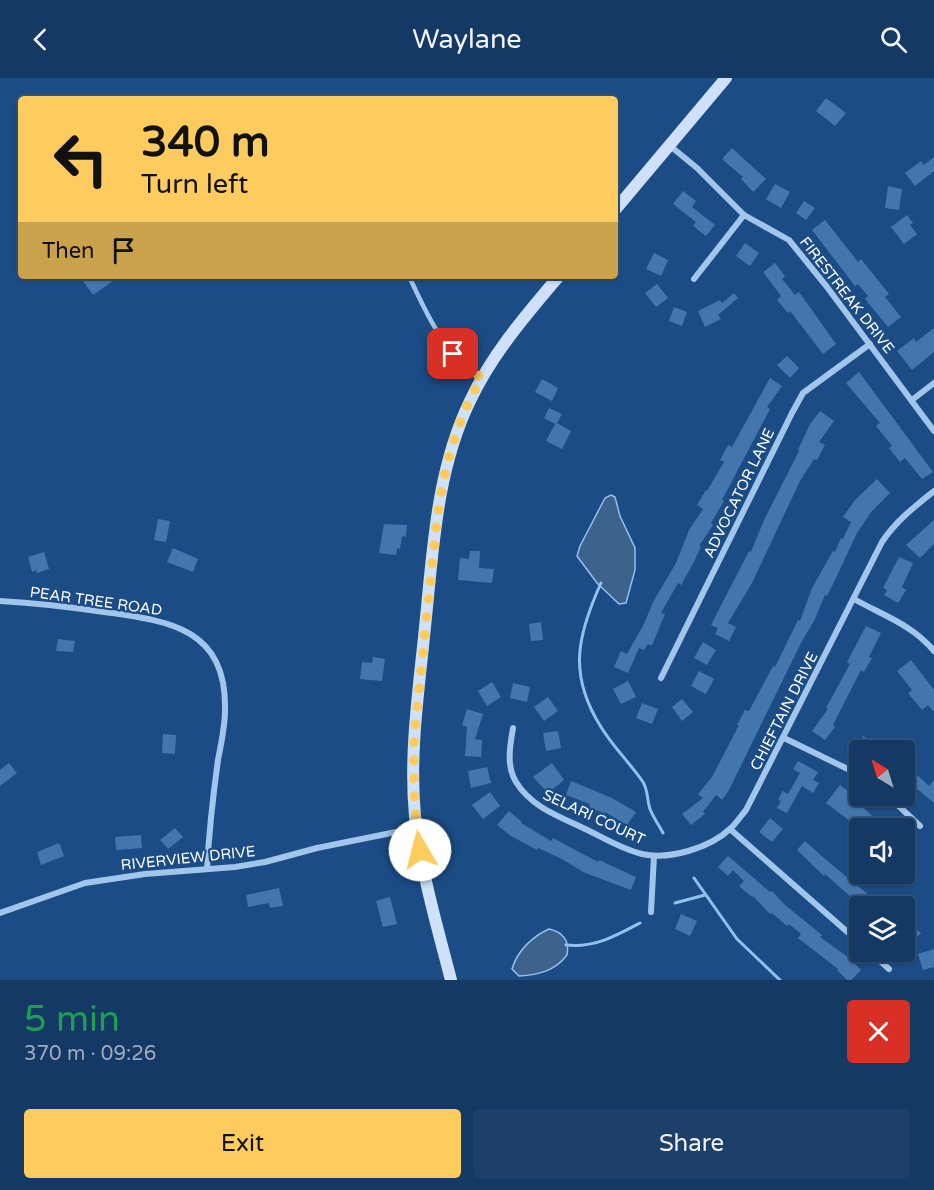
<!DOCTYPE html>
<html lang="en">
<head>
<meta charset="utf-8">
<style>
  body { margin:0; font-family:"Varela Round",sans-serif; background:#1d406a; color:#f1f3f6; height:100vh; display:flex; flex-direction:column; font-size:22px; white-space:nowrap }
  * { box-sizing:border-box; margin:0 }
  p { font-size:20px; color:#9dacbf }
  .icon { flex:none; width:33px; height:33px; fill:none; stroke:currentColor; stroke-width:2; stroke-linecap:round; stroke-linejoin:round }
  .map { position:relative; height:902px; overflow:hidden }
  .sheet { display:flex; flex-direction:column; background:#143964; flex:1 }
  .sheet>* { flex:none }
  .top-card { position:absolute; left:18px; top:18px; width:600px; height:183px; border-radius:6px; box-shadow:0 2px 4px #0004,0 0 0 2px #335378; background:#fdcb5e; color:#111; overflow:hidden }
  .needle { width:39px; rotate:322deg }
  .buttons { position:absolute; left:849px; top:662px; display:grid; gap:12px }
  .buttons a { display:grid; place-items:center; width:66px; height:66px; border-radius:6px; background:#143964; box-shadow:0 2px 4px #0004,0 0 0 2px #335378; font-size:30px }
  .pin { position:absolute; display:grid; place-items:center; width:51px; height:51px; color:#fff; margin:-26px; border-radius:12px; box-shadow:0 3px 9px #0006 }
  .me { position:absolute; width:66px; margin:-33px; rotate:352deg; stroke-linejoin:round; filter:drop-shadow(0 0 4px #0008) }
  .turn { display:flex; align-items:center; gap:21px; height:126px; padding:0 24px; font-size:27px }
  .turn .icon { width:78px; height:78px; stroke-width:2.5 }
  .turn b { display:block; font-size:42px; line-height:51px }
  .then { display:flex; align-items:center; height:57px; padding:0 24px; background:#0003; gap:12px; font-size:22px }
  .round { display:grid; place-items:center; flex:none; width:63px; height:63px; border-radius:6px; background:#1d406a }
  .summary { display:flex; align-items:center; justify-content:space-between; height:102px; padding:0 24px }
  h1 { font-size:36px; font-weight:600; line-height:45px; color:#1e9e55 }
  .button { display:flex; gap:12px; margin-top:auto; padding:12px 24px }
  .button a { flex:1; height:69px; border-radius:6px; background:#fdcb5e; color:#111; font-size:24px; font-weight:600; line-height:69px; text-align:center }
  .button a+a { background:#1d406a; color:#f1f3f6 }
  header { display:flex; justify-content:space-between; align-items:center; height:78px; padding:0 24px; background:#143964; font-size:27px; font-weight:600 }
  .map>svg:first-child { display:block }
</style>
</head>
<body>
<header><svg class="icon" aria-label="back" viewBox="0 0 24 24"><path d="M15 5l-7 7 7 7"/></svg>Waylane<svg class="icon" aria-label="search" viewBox="0 0 24 24"><circle cx="10" cy="10" r="6"/><path d="M15 15l6 6"/></svg></header>
<div class="map">
<svg width="934" height="902" viewBox="0 0 934 902">
  <rect width="100%" height="100%" fill="#1b4c85"/>
  <g fill="#3d628b" stroke="#94c0ee" stroke-width="1.5">
    <path d="M611 417 615 419 620 438 635 470V492L626 525 619 526 597 505 577 478 580 468 605 420Z"/>
    <path d="M549 851C563 854 570 863 567 877 555 893 538 897 519 898L512 891C517 873 533 858 549 851Z"/>
  </g>
  <g fill="none" stroke-linecap="round" stroke-linejoin="round">
    <g stroke="#94c0ee" stroke-width="3">
      <path d="M601 505C577 558 568 597 601 649 613 669 630 685 643 704 648 712 647 722 650 731 653 739 659 747 663 755"/>
      <path d="M694 800 737 861 780 902"/>
      <path d="M675 825 705 817"/>
      <path d="M566 867C594 870 616 858 640 845"/>
    </g>
  </g>
  <g fill="#4476ae">
    <path d="M826 20 846 35 835 48 816 33Z"/>
    <path d="M732 70 766 101 753 114 741 101 743 99 722 81Z"/>
    <path d="M934 79V93L915 108 905 95 921 83 924 87Z"/>
    <path d="M775 106 790 114 781 130 766 121Z"/>
    <path d="M888 108 902 111 899 132 885 130Z"/>
    <path d="M683 113 696 123 692 129 715 147 706 158 693 148 696 144 673 126Z"/>
    <path d="M804 123 815 130 806 142 796 135Z"/>
    <path d="M907 137 913 145 910 147 917 156 904 166 891 149Z"/>
    <path d="M825 142 858 184 861 181 889 216 885 219 901 239 888 249 865 221 868 218 858 206 855 208 812 152Z"/>
    <path d="M745 165 759 175 750 188 736 178Z"/>
    <path d="M654 175 668 182 661 198 646 191Z"/>
    <path d="M775 185 785 198 782 201 795 217 799 214 836 266 823 276 790 233 788 235 777 222 781 218 763 194Z"/>
    <path d="M91 198H120L93 217 83 203Z"/>
    <path d="M657 206 668 220 656 229 645 215Z"/>
    <path d="M734 215 738 220 718 237 721 241 705 249 698 233 720 222 722 225Z"/>
    <path d="M674 229 687 234 682 248 669 243Z"/>
    <path d="M934 250V274L912 292 897 273 914 260 916 264Z"/>
    <path d="M787 278 799 290 790 300 777 287Z"/>
    <path d="M859 294 933 394 922 401 905 380 900 384 889 370 892 368 876 348 880 345 846 305Z"/>
    <path d="M770 300 782 308 767 329 770 331 722 422 724 423 711 445 713 447 699 468H701L694 484 681 507 678 505 661 535 665 536 653 565 651 568 648 566 644 572 639 570 628 595 614 589 621 573 627 576 644 546 653 524 676 485 689 452 703 431 697 427 706 412 707 413 724 384 720 382 728 367 732 369Z"/>
    <path d="M542 301 558 310 552 323 535 314Z"/>
    <path d="M549 330 562 336 557 345 571 353 562 371 546 363 555 346 544 340Z"/>
    <path d="M820 333 834 343 819 364 825 367 817 382 814 381 800 403 752 505 728 545 736 549 729 563 715 556 718 550 711 547 749 473 751 474 764 442 799 373 798 372 810 346Z"/>
    <path d="M877 401 890 415 872 433 857 455 834 504 827 518 825 517 814 543 802 563 728 714 722 722 716 717 703 734 705 736 691 747 682 736 703 720 698 716 712 699 739 647H737L745 632 749 633 773 588 775 589 798 542 800 543 812 510 833 473 835 474 841 460 843 461 851 444 843 439 855 422Z"/>
    <path d="M158 441 170 443 166 464 154 462Z"/>
    <path d="M934 442V466L920 480 906 467Z"/>
    <path d="M384 446 407 447 406 459 402 458 400 471 397 470 396 477 379 475Z"/>
    <path d="M173 470 198 481 193 494 167 484Z"/>
    <path d="M470 473H480L479 490 494 491 492 505 458 502 460 480 469 481Z"/>
    <path d="M44 474 49 491 37 495 36 492 32 494 28 479Z"/>
    <path d="M899 479 913 485 902 509 906 512 898 525 884 517 887 512 883 510Z"/>
    <path d="M541 544 543 562 531 563 529 546Z"/>
    <path d="M866 548 881 555 869 579 872 580 864 594 861 592 833 647 835 649 825 662 812 653 828 631 826 630 850 586 847 584Z"/>
    <path d="M58 561 75 563 73 574 56 573Z"/>
    <path d="M703 564 716 572 707 587 694 580Z"/>
    <path d="M373 579 385 581 382 603 360 601 362 584 372 585Z"/>
    <path d="M911 582 934 612V634L928 627 922 632 908 615 912 612 897 593Z"/>
    <path d="M699 593 714 601 706 616 691 608Z"/>
    <path d="M628 603 636 619 621 626 613 611Z"/>
    <path d="M492 604 501 619 487 628 478 613Z"/>
    <path d="M513 605 530 609 527 624 510 620Z"/>
    <path d="M548 619 558 633 544 643 534 629Z"/>
    <path d="M682 621 693 634 682 643 672 629Z"/>
    <path d="M642 625 658 631 652 646 636 640Z"/>
    <path d="M467 631 483 636 475 661 482 662 481 679 465 678 467 649 462 647Z"/>
    <path d="M558 653 561 670 546 673 543 655Z"/>
    <path d="M163 656 176 657 175 676 162 675Z"/>
    <path d="M863 658 891 672H863L857 669Z"/>
    <path d="M798 683 818 694 813 702 819 705 813 715 802 708 787 735 777 730 781 723 778 721 783 713 788 716 800 695 793 691Z"/>
    <path d="M9 685 17 695 0 708V692Z"/>
    <path d="M552 685 564 702 548 715 533 699Z"/>
    <path d="M487 689 491 705 471 710 468 693Z"/>
    <path d="M912 692 929 708 934 702V725L915 709 913 711 904 702V699Z"/>
    <path d="M571 703 612 720 636 734 627 747 605 734V736L589 729 590 726 566 717Z"/>
    <path d="M840 707 857 720 855 722 880 745 884 740 890 746 887 750H860V755L848 744 850 743 826 725Z"/>
    <path d="M490 714 500 728 483 741 472 727Z"/>
    <path d="M509 733 522 744 521 745 551 763 553 760 598 784 599 782 636 799 631 812 583 794 562 781 538 770 537 772 511 758 497 747Z"/>
    <path d="M770 740 783 751 772 764 759 754Z"/>
    <path d="M175 750 183 759 168 771 160 762Z"/>
    <path d="M141 757 142 770 116 772 115 759Z"/>
    <path d="M805 763 824 780 882 828H861L825 796 824 798 797 772Z"/>
    <path d="M59 765 64 778 41 787 37 774Z"/>
    <path d="M728 778 770 814 772 813 785 827 822 857 820 859 849 880 861 892 851 902H847L837 892 838 891 798 860 801 856 789 846 787 848 772 835 770 836 753 818 752 819 739 808 744 803 733 792 728 798 718 789Z"/>
    <path d="M279 810 283 828 270 830 269 825 248 829 246 817Z"/>
    <path d="M390 819 397 846 383 849 376 823Z"/>
    <path d="M681 836 697 843 690 858 675 851Z"/>
    <path d="M908 844 921 855 904 873V848Z"/>
    <path d="M934 871V889L923 892 918 876Z"/>
  </g>
  <g fill="none" stroke-linecap="round" stroke-linejoin="round">
    <path stroke="#a2c5eb" stroke-width="4.5" d="M409 198C427 237 444 276 482 299"/>
    <g stroke="#a2c5eb" stroke-width="6">
      <path d="M669 67 697 90 744 137 789 162 827 209 934 353"/>
      <path d="M694 201 744 137"/>
      <path d="M912 322 934 305"/>
      <path d="M854 521C882 537 913 547 934 573"/>
      <path d="M0 523C35 525 70 529 104 534 169 543 227 550 225 632 225 649 221 666 218 682 213 718 209 754 207 791"/>
      <path d="M661 600 792 335 803 315 870 266"/>
      <path d="M513 650C510 668 506 688 516 704 530 727 555 737 579 748 599 757 620 771 642 776 670 782 710 770 731 750 737 744 741 738 746 732L882 464C896 443 914 429 934 413"/>
      <path d="M784 660 860 697"/>
      <path d="M887 717 920 748"/>
      <path d="M730 751 860 865"/>
      <path d="M651 834 654 778"/>
      <path d="M0 835 85 805 145 796 235 789 265 784 317 770 416 750"/>
      <path d="M869 873 889 891"/>
    </g>
    <g stroke="#cee1f8" stroke-width="12">
      <path d="M615 132 726 0"/>
      <path d="M451 902C437 848 421 794 415 738 409 675 419 611 425 549 433 473 436 393 470 323 492 276 526 237 559 198"/>
    </g>
  </g>
  <g fill="none" stroke-linecap="round" stroke-linejoin="round">
    <path stroke="#fdcb5e" stroke-width="10" stroke-dasharray="0 18" d="M420 772C414 735 413 698 414 661L437 441C444 393 455 342 482 300L469 292 453 276"/>
  </g>
  <g text-anchor="middle" stroke-width="4.5" stroke-linejoin="round" paint-order="stroke">
    <g font-size="15" fill="#fff" stroke="#1b4c85">
      <text transform="translate(847 217) rotate(52)" y="5">FIRESTREAK DRIVE</text>
      <text transform="translate(739 415) rotate(-64)" y="5">ADVOCATOR LANE</text>
      <text transform="translate(96 523) rotate(8)" y="5">PEAR TREE ROAD</text>
      <text transform="translate(784 633) rotate(-63)" y="5">CHIEFTAIN DRIVE</text>
      <text transform="translate(594 739) rotate(25)" y="5">SELARI COURT</text>
      <text transform="translate(188 780) rotate(-6)" y="5">RIVERVIEW DRIVE</text>
    </g>
  </g>
</svg>
<div class="buttons">
<a><svg class="needle" viewBox="-14 -14 28 28"><path d="M0-13l5 13h-10z" fill="#e53935"/><path d="M0 13l5-13h-10z" fill="#9dacbf"/></svg></a>
<a><svg class="icon" aria-label="sound" viewBox="0 0 24 24"><path d="M4 9h4l5-4v14l-5-4H4zM17 9q2 3 0 6"/></svg></a>
<a><svg class="icon" aria-label="layers" viewBox="0 0 24 24"><path d="M12 4l9 5-9 5-9-5zM3 14l9 5 9-5"/></svg></a>
</div>
<div class="pin" style="left:453px;top:276px;background:#d93025"><svg class="icon" aria-label="arrive" viewBox="0 0 24 24"><path d="M6 21V4h12l-3 4 3 4H6"/></svg></div>
<svg class="me" style="left:420px;top:772px" viewBox="-20 -20 40 40"><circle r="19" fill="#fff"/><path d="M0-13L10 11 0 6-10 11z" fill="#fdcb5e"/></svg>
<div class="top-card">
<div class="turn"><svg class="icon" aria-label="left" viewBox="0 0 24 24"><path d="M17 20v-9H6M10 6l-5 5 5 5"/></svg><div><b>340 m</b>Turn left</div></div>
<div class="then">Then<svg class="icon" aria-label="arrive" viewBox="0 0 24 24"><path d="M6 21V4h12l-3 4 3 4H6"/></svg></div>
</div>
</div>
<section class="sheet">
<div class="summary"><div><h1>5 min</h1><p>370 m · 09:26</p></div><a class="round" style="background:#d93025;color:#fff"><svg class="icon" aria-label="close" viewBox="0 0 24 24"><path d="M6 6l12 12M18 6L6 18"/></svg></a></div>
<div class="button"><a>Exit</a><a>Share</a></div>
</section>
</body>
</html>
